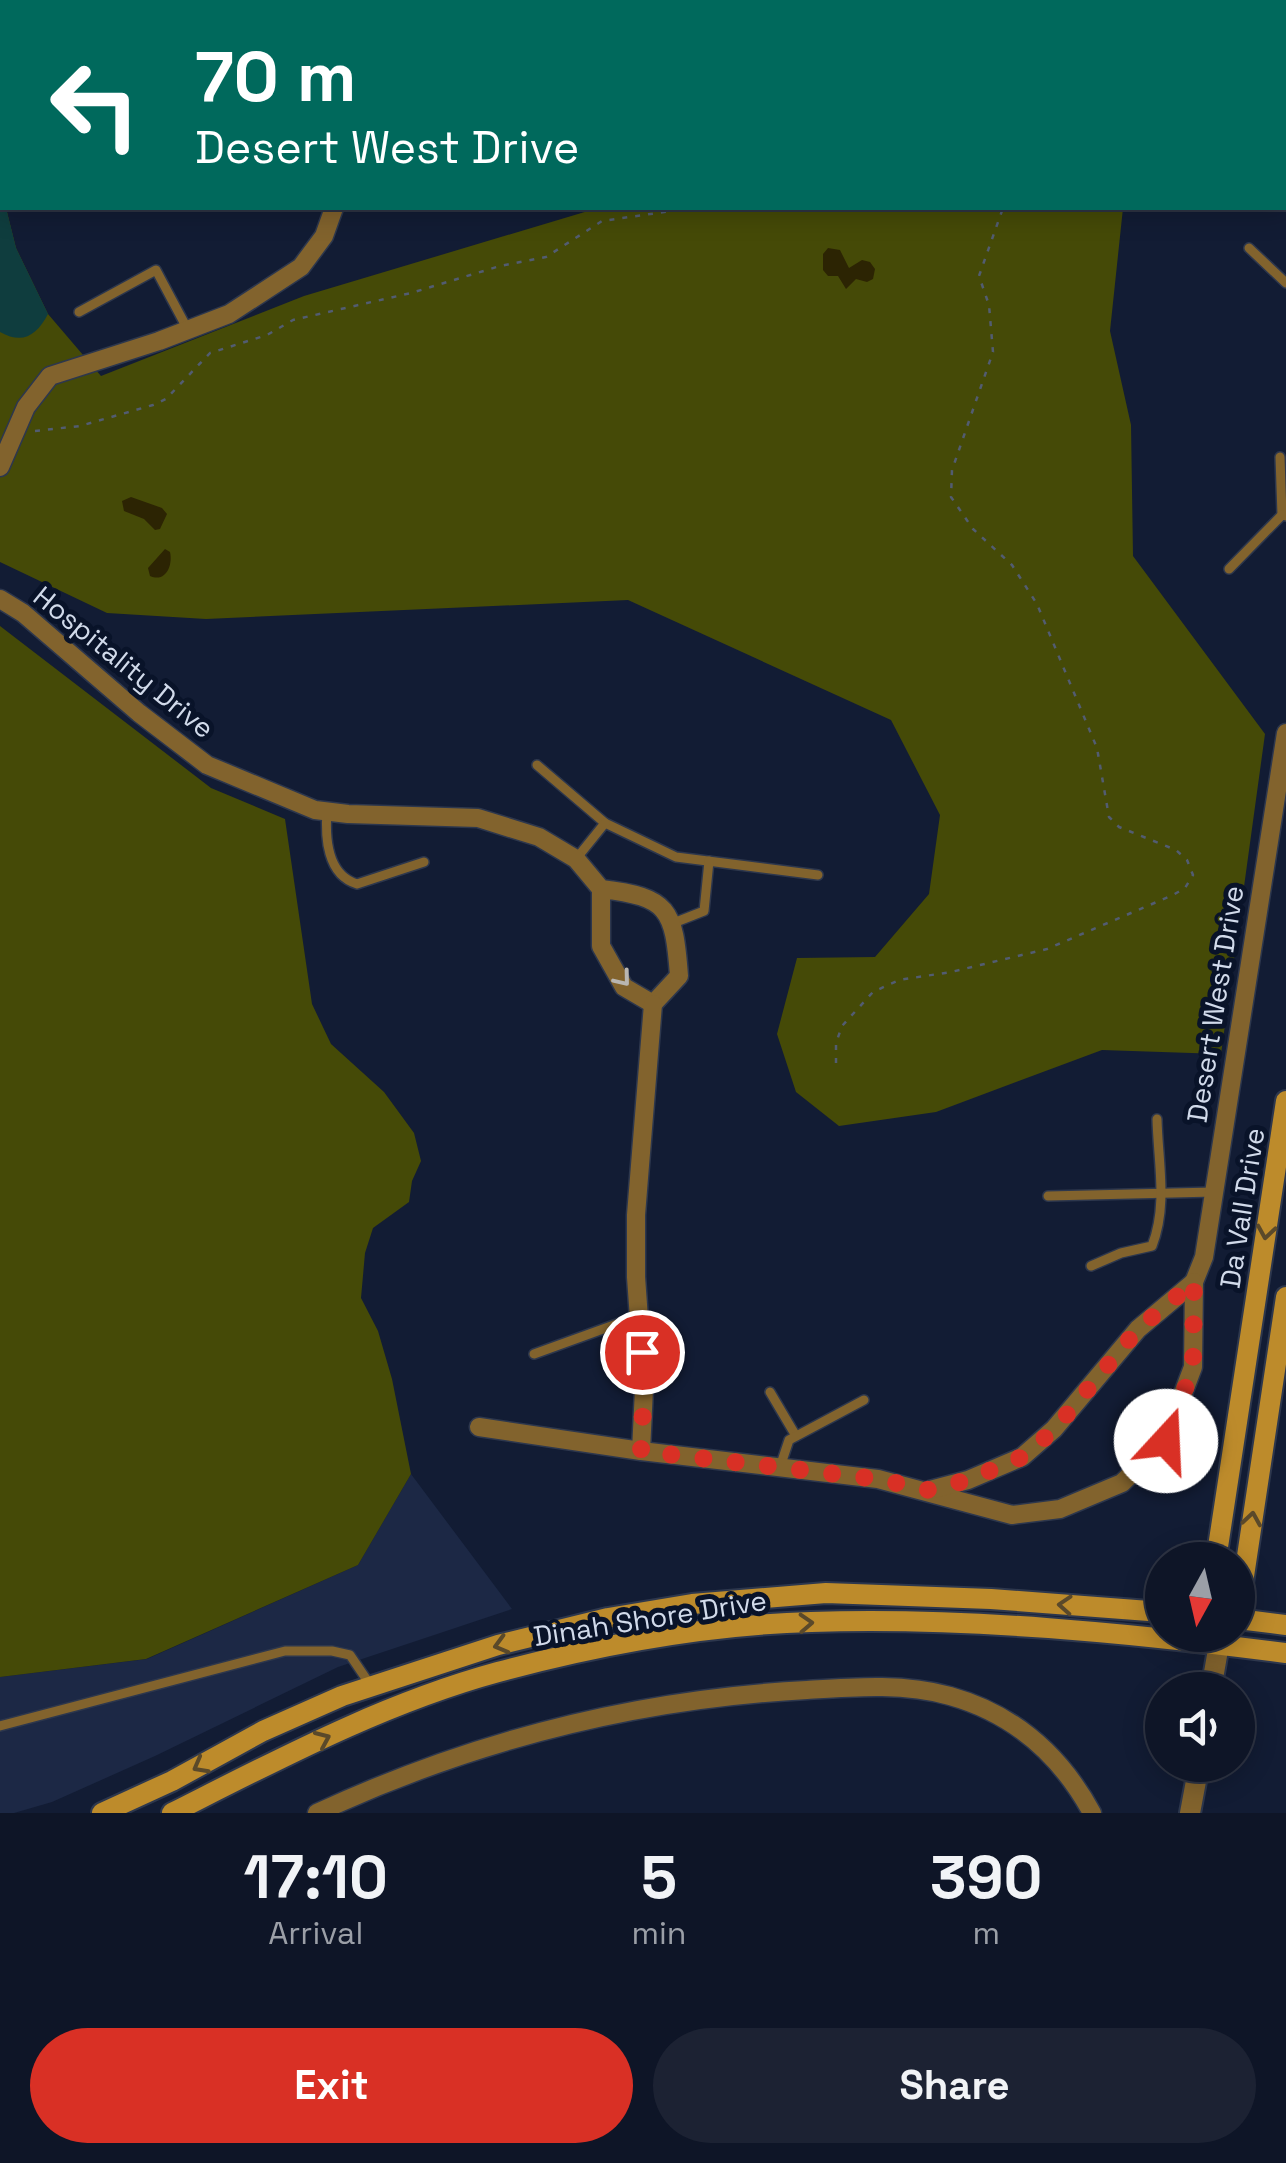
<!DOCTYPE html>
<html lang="en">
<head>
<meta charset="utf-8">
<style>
  body { margin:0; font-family:"Space Grotesk",sans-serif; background:#1c2233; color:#f1f3f6; height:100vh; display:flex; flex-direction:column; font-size:38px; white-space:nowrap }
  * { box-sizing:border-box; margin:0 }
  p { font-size:32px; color:#9b9fa7 }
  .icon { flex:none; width:55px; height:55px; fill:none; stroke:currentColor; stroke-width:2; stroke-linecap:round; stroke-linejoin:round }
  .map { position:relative; height:1813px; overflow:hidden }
  .sheet { display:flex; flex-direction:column; background:#0e1527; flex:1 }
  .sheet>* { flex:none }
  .top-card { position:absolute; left:0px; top:0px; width:1288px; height:210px; box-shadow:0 5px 25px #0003,0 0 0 2px #2e3444; background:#00695c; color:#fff; overflow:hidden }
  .needle { width:65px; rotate:188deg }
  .controls { position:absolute; left:1145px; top:1542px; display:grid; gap:20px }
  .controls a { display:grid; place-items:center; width:110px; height:110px; border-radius:50%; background:#0e1527; box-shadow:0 5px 25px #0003,0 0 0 2px #2e3444; font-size:50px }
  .pin { position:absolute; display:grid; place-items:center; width:85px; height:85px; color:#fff; margin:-42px; border:5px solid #fff; border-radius:50%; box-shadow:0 2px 10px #0007 }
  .me { position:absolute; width:110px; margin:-55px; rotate:20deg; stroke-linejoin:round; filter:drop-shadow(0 0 8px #0008) }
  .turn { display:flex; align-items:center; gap:35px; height:210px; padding:0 30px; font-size:45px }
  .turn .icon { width:130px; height:130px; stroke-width:2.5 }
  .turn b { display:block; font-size:70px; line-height:85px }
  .eta { display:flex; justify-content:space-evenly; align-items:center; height:170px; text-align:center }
  .eta b { font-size:60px; font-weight:800; line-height:70px }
  .action { display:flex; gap:20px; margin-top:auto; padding:20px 30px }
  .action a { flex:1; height:115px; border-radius:60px; background:#d93025; color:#fff; font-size:40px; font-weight:800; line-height:115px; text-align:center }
  .action a+a { background:#1c2233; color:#f1f3f6 }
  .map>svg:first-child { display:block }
</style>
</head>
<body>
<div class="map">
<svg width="1286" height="1813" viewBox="0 0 1286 1813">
  <rect width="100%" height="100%" fill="#121c34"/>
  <path fill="#1c2845" d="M411 1474 512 1609 338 1667 155 1756 52 1802 14 1813H0V1677L147 1659 358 1565Z"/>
  <g fill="#454a07">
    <path d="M0 0 93 2H2V208H6L16 248 48 314 101 376 304 296 598 208H1123L1110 331 1131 425 1133 556 1265 734 1221 1054 1102 1050 936 1112 839 1126 796 1092 777 1034 797 958 875 957 929 894 940 815 891 720 628 600 206 619 107 613 0 562Z"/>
    <path d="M737 0H1175V2Z"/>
    <path d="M0 626 211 788 285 819 312 1004 331 1044 384 1092 414 1133 421 1161 412 1181 409 1202 373 1228 365 1253 361 1298 378 1331 392 1379 411 1474 358 1565 146 1659 0 1677Z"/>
  </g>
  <g fill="#2c2403">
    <path d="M828 248 840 250 849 268 862 260 870 262 875 269 873 279 867 282 856 279 846 289 838 276H828L823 270V254Z"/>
    <path d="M131 497 162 508 167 514 160 529 155 530 144 519 124 511 122 501Z"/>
    <path d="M165 549 170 552C173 565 166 583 150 576L148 568Z"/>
  </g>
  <path fill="#0f3d3e" d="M0 0 93 2H2V208H6L16 248 48 314C37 335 23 345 0 332Z"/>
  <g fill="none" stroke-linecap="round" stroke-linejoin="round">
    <g stroke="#2d374d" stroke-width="12">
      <g id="service">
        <path d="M444 2 445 0"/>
        <path d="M638 2 639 0"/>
        <path d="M1249 248 1286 283"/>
        <path d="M79 312 156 270 188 330"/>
        <path d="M1280 457 1282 515"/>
        <path d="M1229 569 1282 515 1286 516"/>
        <path d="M537 765 605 823 676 857 818 875"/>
        <path d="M327 811C325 837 327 875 357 884L424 862"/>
        <path d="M576 859 605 823"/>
        <path d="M671 924 704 911 709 861"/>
        <path d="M1048 1196 1214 1192"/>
        <path d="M1091 1266 1121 1253 1152 1246C1168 1205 1158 1162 1157 1119"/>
        <path d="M534 1354 639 1316"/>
        <path d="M770 1392 796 1436"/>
        <path d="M780 1467 789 1440 864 1400"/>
        <path d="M0 1726 285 1651H332L350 1655 371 1686"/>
      </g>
    </g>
    <g stroke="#2d374d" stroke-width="21">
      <g id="minor">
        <path d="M383 2 384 0"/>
        <path d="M0 467 26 407 50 376 159 341 229 314 301 267 324 236 334 208"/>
        <path d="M0 599 23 613 139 713 207 765 315 810 348 814 478 818 539 837 576 859 601 889V946L624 987 653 1004 679 976C674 909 669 897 601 889"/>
        <path d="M479 1427 641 1451 878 1479 1012 1515 1060 1509 1122 1483 1165 1441 1193 1367 1194 1282 1204 1257 1286 733"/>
        <path d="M641 1451 644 1389 636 1277V1215L653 1004"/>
        <path d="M930 1490 968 1480 1022 1457 1054 1429 1138 1329 1194 1282"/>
        <path d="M317 1813C472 1741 636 1699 807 1690 854 1687 904 1683 950 1696 1014 1714 1061 1756 1092 1813"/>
      </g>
    </g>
    <g stroke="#2d374d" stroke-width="24">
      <g id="tertiary">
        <path d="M1211 1690 1219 1644"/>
        <path d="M1190 1813 1199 1765"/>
      </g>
    </g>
    <g stroke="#2d374d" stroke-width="24">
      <g id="secondary">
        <path d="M1216 1560 1286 1101"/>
        <path d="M1238 1616 1286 1297"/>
        <path d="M1238 1619 1286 1625"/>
        <path d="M102 1813 172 1781 263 1731 342 1696 498 1645 608 1618 692 1604 826 1593 991 1599 1162 1612"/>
        <path d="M172 1813C277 1760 384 1703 498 1672 598 1645 707 1625 811 1622 969 1617 1129 1633 1286 1653"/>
      </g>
    </g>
    <g stroke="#525c71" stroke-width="2.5" stroke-dasharray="5 8" stroke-linecap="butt">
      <path d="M773 0 775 2"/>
      <path d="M1034 0 1035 2"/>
      <path d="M35 431 80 426 153 405 166 399 210 353 267 335 293 320 411 293 500 266 546 257 602 221 692 208"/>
      <path d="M836 1063V1043L842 1026 873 992 899 980 951 972 1047 949 1173 895 1185 888 1193 875 1187 860 1176 850 1119 827 1109 817 1097 748 1037 604 1012 565 973 529 951 497 952 470 993 352 989 305 979 276 1003 208"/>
    </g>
    <use href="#service" stroke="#82632d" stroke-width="9"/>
    <use href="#minor" stroke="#82632d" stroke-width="18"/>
    <use href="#tertiary" stroke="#82632d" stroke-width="20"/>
    <use href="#secondary" stroke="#bd8b2b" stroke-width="20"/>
  </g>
  <defs><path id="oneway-chevron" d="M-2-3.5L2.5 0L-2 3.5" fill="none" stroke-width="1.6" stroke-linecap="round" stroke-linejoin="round" transform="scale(2.5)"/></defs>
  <use stroke="#b9b6b1" href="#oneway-chevron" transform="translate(623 979) rotate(51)"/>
  <g stroke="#5a492a">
    <use href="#oneway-chevron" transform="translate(1266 1232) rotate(99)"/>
    <use href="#oneway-chevron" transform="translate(1252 1519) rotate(-81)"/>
    <use href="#oneway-chevron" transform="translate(1065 1605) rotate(-176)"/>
    <use href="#oneway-chevron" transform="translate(806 1623) rotate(-3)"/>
    <use href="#oneway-chevron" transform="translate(501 1645) rotate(164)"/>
    <use href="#oneway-chevron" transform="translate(323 1739) rotate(-24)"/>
    <use href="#oneway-chevron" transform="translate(200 1766) rotate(151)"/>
  </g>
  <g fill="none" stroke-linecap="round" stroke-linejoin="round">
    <path stroke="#d93025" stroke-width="18" stroke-dasharray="0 32.4" d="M642 1352 644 1389 641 1451 878 1479 929 1490 968 1480 1022 1457 1054 1430 1138 1329 1194 1282 1193 1367 1166 1441"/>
  </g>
  <g text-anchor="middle" stroke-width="10" stroke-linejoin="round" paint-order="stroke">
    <g font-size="28" fill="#d1daea" stroke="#091329">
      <text transform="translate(124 662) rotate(39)" y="10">Hospitality Drive</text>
      <text transform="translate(1215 1004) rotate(-81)" y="10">Desert West Drive</text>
      <text transform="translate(1242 1208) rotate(-81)" y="10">Da Vall Drive</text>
      <text transform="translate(650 1618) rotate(-9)" y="10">Dinah Shore Drive</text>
    </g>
  </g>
</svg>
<div class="controls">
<a><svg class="needle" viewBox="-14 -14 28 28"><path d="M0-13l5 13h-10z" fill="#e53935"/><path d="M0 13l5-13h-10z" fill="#9b9fa7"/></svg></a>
<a><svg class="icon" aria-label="sound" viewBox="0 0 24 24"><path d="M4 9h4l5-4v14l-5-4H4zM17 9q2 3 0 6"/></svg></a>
</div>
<div class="pin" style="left:642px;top:1352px;background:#d93025"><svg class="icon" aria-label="arrive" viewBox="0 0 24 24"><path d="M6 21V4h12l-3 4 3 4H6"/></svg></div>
<svg class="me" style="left:1166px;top:1441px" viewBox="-20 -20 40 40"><circle r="19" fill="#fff"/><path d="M0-13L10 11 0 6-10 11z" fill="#d93025"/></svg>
<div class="top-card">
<div class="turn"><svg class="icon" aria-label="left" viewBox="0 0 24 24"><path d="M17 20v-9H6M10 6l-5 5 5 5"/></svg><div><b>70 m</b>Desert West Drive</div></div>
</div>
</div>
<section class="sheet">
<div class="eta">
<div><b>17:10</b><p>Arrival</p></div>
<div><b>5</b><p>min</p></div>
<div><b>390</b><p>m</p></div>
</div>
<div class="action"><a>Exit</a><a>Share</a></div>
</section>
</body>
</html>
